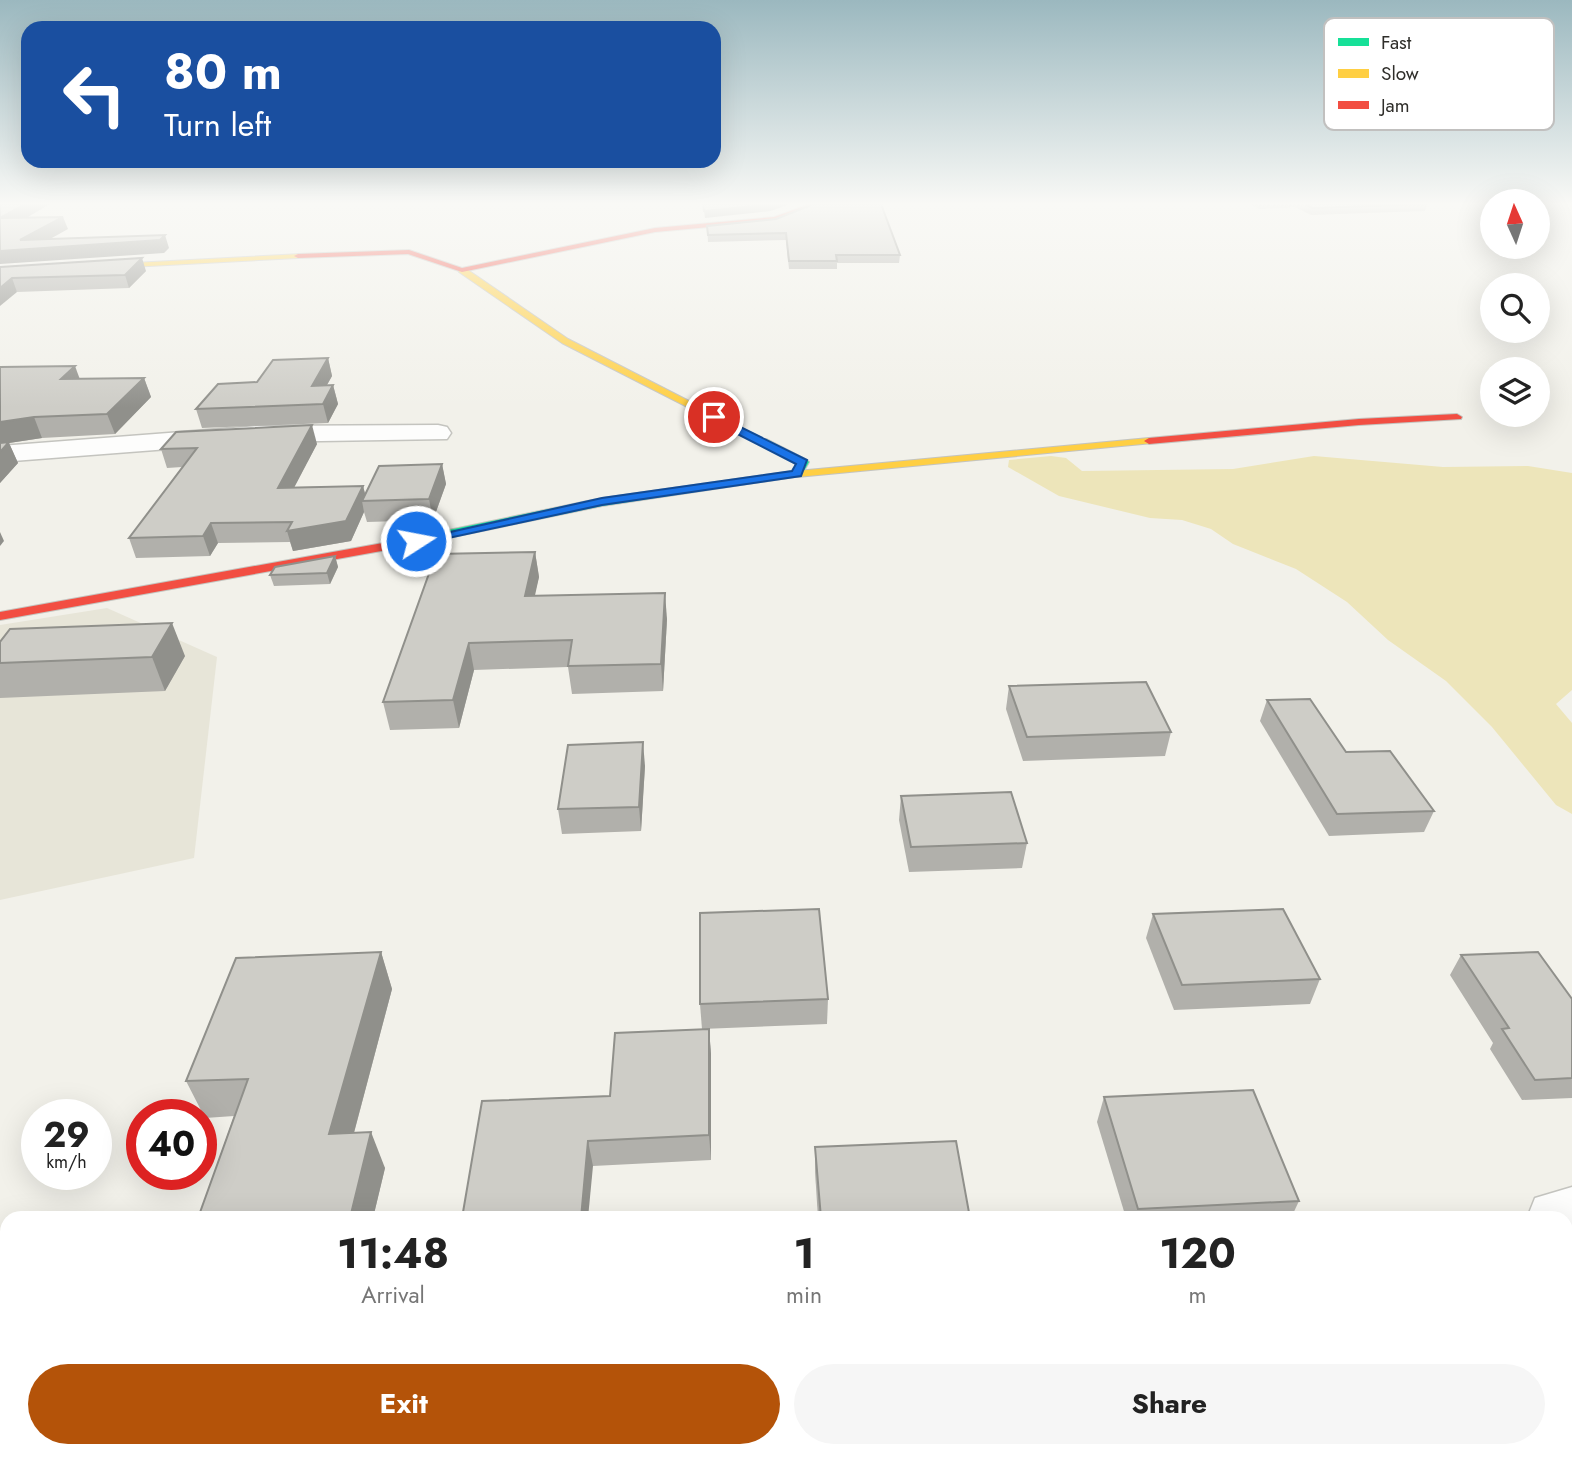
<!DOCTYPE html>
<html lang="en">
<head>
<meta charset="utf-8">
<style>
  body { margin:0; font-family:Jost,sans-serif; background:#f6f6f6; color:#222; height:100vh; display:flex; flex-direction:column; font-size:26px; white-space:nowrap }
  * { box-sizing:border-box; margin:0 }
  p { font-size:23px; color:#767676 }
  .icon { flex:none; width:38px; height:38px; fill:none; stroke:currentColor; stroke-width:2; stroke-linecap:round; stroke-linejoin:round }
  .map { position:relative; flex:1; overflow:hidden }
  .sheet { position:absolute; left:0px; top:1211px; width:1573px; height:247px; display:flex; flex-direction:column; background:#fff; border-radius:21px 21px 0 0; box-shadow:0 7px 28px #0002 }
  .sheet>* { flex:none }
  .hud { position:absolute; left:21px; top:21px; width:700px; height:147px; border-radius:21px; box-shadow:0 7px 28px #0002; background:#1a4fa0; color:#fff; overflow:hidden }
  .needle { width:46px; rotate:357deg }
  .tools { position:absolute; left:1480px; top:189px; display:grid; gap:14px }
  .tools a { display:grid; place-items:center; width:70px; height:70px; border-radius:50%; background:#fff; box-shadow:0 7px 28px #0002; font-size:35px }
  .speed { position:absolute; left:21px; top:1099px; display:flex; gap:14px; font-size:35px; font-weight:700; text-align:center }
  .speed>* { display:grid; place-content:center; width:91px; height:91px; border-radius:50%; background:#fff; box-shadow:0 7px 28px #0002; line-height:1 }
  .speed small { font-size:18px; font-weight:400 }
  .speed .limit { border:10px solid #d22; background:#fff; color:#111 }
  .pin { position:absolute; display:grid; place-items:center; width:60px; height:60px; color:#fff; margin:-30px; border:4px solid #fff; border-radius:50%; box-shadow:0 2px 7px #0007 }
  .me { position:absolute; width:77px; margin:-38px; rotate:79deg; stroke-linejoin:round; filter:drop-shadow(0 0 5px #0008) }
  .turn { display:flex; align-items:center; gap:24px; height:147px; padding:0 28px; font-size:32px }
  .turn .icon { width:91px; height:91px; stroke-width:2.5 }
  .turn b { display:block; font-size:49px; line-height:60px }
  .eta { display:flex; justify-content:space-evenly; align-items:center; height:119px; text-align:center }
  .eta b { font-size:42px; font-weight:700; line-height:49px }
  .primary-button { display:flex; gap:14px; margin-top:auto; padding:14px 28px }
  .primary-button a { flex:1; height:80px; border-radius:42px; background:#b45309; color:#fff; font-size:28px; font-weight:700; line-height:80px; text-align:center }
  .primary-button a+a { background:#f6f6f6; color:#222 }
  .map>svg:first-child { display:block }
</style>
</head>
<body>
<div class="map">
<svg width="1572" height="1457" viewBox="0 0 1572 1457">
  <rect width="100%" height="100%" fill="#f2f1ea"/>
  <path fill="#e7e5d8" d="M107 608 217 657 194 858 0 900V625Z"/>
  <path fill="#ede5ba" d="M1051 456 1066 458 1082 471 1233 469 1314 456 1443 467 1528 466 1572 473V690L1556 704 1572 723V814L1556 805 1492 727 1446 681 1388 640 1347 602 1296 569 1233 544 1211 529 1182 520 1150 518 1059 496 1008 467 1009 460Z"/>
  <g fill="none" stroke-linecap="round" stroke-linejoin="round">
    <g stroke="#c4c4bf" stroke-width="3">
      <g id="street">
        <path d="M438 425 447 427 451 433 447 439 258 442 0 462V446L258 426Z"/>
        <path d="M1572 1187V1241L1566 1243V1218H1527L1535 1198Z"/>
        <path d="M147 1451H239L237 1457H145Z"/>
        <path d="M1392 1451H1460L1462 1457H1394Z"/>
      </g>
    </g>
    <g stroke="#c4c4bf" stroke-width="2">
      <path id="fast" d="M758 439H766L807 460 809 462 801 476 602 506 405 547 399 543 405 539 602 498 793 471 797 463 758 443Z"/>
    </g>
    <g stroke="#c4c4bf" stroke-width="2">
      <g id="slow">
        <path d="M301 254 298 258 0 274V270Z"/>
        <path d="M459 268H465L568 339 767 441 758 443 562 343 459 272Z"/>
        <path d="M1149 438 1154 441 1153 443 797 477 791 474 797 471Z"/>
      </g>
    </g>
    <g stroke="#c4c4bf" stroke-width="2">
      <g id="jam">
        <path d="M810 204H819L775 221 655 232 462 272 408 254 298 258 294 256 298 254 409 250 462 268 655 228 774 217Z"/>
        <path d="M1457 414 1462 417 1461 419 1359 425 1149 444 1144 441 1149 438 1359 419Z"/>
        <path d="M405 539 409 540V546L0 620V612Z"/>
      </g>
    </g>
    <use href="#street" fill="#fdfdfc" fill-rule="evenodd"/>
    <use href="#fast" fill="#16e098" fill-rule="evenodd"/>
    <use href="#slow" fill="#ffcf43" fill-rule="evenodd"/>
    <use href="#jam" fill="#f24e42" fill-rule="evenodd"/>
  </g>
  <g fill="#b1b0ab">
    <path d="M1251 204H1427L1425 211 1311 215 1295 207 1259 209Z"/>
    <path d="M776 219 900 255 899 263H837V269H789L786 240 708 242 707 226Z"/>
    <path d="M0 267 146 271 129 288 17 292Z"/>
    <path d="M328 358 332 376 327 385H333L338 404 328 423 202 428 196 409 257 382Z"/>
    <path d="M0 367 80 379 144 378 151 397 115 434 42 438 9 443 18 463 0 483Z"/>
    <path d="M317 444 294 487 363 486 365 494 442 464 446 484 433 520 367 522 364 512 351 541 293 551 290 542 218 543 210 556 136 558 129 538 182 467 167 468 161 449Z"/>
    <path d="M535 552 539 577 534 596 667 619 663 691 572 694 568 667 474 670 459 728 390 730 383 702Z"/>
    <path d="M335 556 338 567 330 584 274 586 270 575Z"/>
    <path d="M0 642 185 656 165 691 0 698Z"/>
    <path d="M1009 686 1171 732 1165 756 1023 761 1006 709Z"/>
    <path d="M1267 700 1434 811 1424 832 1329 836 1260 721Z"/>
    <path d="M645 766 641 831 562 834 558 809Z"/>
    <path d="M901 796 1027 843 1022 868 909 872 899 820Z"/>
    <path d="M1153 914 1320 979 1310 1004 1174 1010 1146 938Z"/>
    <path d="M381 952 392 989 354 1133 385 1168 373 1218H198L234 1116 205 1118 186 1081Z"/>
    <path d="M1461 955 1572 999V1098L1522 1100 1490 1049 1493 1043 1450 975Z"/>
    <path d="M828 999 827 1024 702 1029 700 1004Z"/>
    <path d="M709 1029 711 1054V1160L593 1166 462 1218 610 1096Z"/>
    <path d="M1104 1097 1299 1201 1291 1218H1126L1097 1122Z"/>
    <path d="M815 1147 970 1218H818L815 1172Z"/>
    <path d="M1566 1365H1572V1457H1553L1550 1451H1566Z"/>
  </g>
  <g fill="#90908b">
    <path d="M25 204H50L4 231 0 218Z"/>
    <path d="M772 204H790L771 211 705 218 704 211Z"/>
    <path d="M63 217 68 229 34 248 165 235 169 248 164 253 0 264V251Z"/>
    <path d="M142 258 146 271 129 288 125 275Z"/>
    <path d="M12 278 17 292 0 306V288Z"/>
    <path d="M328 358 332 376 316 404 312 386Z"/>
    <path d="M75 366 82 385 61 379Z"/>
    <path d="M144 378 151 397 115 434 107 414Z"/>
    <path d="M333 385 338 404 328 423 323 404Z"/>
    <path d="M34 417 42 438 9 443 18 463 0 483V422Z"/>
    <path d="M312 425 317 444 284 507 278 488Z"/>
    <path d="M442 464 446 484 433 520 429 499Z"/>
    <path d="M363 486 367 501H362L364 512 351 541 293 551 287 531Z"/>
    <path d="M211 523 218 543 210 556 203 536Z"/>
    <path d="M0 532 4 541 0 546Z"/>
    <path d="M535 552 539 577 529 623 525 596Z"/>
    <path d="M335 556 338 567 330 584 327 573Z"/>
    <path d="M665 593 667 619 663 691 661 664Z"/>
    <path d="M172 623 185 656 165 691 152 657Z"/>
    <path d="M469 643 474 670 459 728 453 700Z"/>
    <path d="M643 742 645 766 641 831 639 807Z"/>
    <path d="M381 952 392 989 344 1170 329 1134Z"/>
    <path d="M709 1029 711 1054V1160L709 1135Z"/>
    <path d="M371 1132 385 1168 373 1218H350Z"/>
    <path d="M588 1141 593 1166 588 1218H581Z"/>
  </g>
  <g fill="#cecdc7" stroke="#90908b" stroke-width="2">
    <path d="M0 204H25L0 218Z"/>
    <path d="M703 204H772L704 211Z"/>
    <path d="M814 204H881L900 255H836L837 261H789L786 233 708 235 707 226 776 219Z"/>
    <path d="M1305 204H1425L1313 208Z"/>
    <path d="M63 217 20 240 165 235 160 240 0 251V218Z"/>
    <path d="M142 258 125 275 12 278 0 288V267Z"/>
    <path d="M328 358 312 386 333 385 323 404 196 409 218 384 257 382 273 360Z"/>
    <path d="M75 366 61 379 144 378 107 414 34 417 0 422V367Z"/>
    <path d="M312 425 278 488 363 486 346 521 287 531 292 522 211 523 203 536 129 538 197 448 161 449 176 432Z"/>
    <path d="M9 442 0 452V443Z"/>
    <path d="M442 464 429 499 362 501 379 466Z"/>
    <path d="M535 552 525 596 665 593 661 664 568 666 572 640 469 643 453 700 383 702 436 554Z"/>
    <path d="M335 556 327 573 270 575 275 567Z"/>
    <path d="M172 623 152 657 0 663V642L10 629Z"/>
    <path d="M1146 682 1171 732 1027 737 1009 686Z"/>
    <path d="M1310 699 1346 752 1390 751 1434 811 1337 814 1267 700Z"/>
    <path d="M643 742 639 807 558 809 568 745Z"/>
    <path d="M1011 792 1027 843 911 847 901 796Z"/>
    <path d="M819 909 828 999 700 1004V913Z"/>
    <path d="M1283 909 1320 979 1182 985 1153 914Z"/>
    <path d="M381 952 329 1134 371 1132 350 1218H198L248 1079 186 1081 236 958Z"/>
    <path d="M1538 952 1572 999V1078L1535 1080 1502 1029 1509 1028 1461 955Z"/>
    <path d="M709 1029V1135L588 1141 581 1218H462L482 1101 610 1096 615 1033Z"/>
    <path d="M1253 1090 1299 1201 1138 1209 1104 1097Z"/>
    <path d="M956 1141 970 1218H821L815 1147Z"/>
    <path d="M1566 1365H1572V1430L1566 1419Z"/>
  </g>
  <linearGradient id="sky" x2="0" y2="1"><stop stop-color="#9bb8bf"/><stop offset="0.5" stop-color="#f9f9f6"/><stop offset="1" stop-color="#f9f9f6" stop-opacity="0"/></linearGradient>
  <rect width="1572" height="408" fill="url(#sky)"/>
  <path fill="#1a73e8" stroke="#114b97" stroke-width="2" d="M714 414 807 460 801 476 602 505 416 545 410 541 602 498 792 471 796 464 710 420 709 417Z"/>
  <rect x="1324" y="18" width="230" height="112" rx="10" fill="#fff" stroke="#c1c0bf" stroke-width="2"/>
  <rect x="1338" y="38" width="31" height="8" fill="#16e098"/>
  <rect x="1338" y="69" width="31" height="9" fill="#ffcf43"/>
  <rect x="1338" y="101" width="31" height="8" fill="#f24e42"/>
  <g font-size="19" fill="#2f2e2a">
    <text x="1381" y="49">Fast</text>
    <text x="1381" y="80">Slow</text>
    <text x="1381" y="112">Jam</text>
  </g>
</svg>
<div class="tools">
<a><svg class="needle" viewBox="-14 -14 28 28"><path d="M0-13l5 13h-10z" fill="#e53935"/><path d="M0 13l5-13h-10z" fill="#767676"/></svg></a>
<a><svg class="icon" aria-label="search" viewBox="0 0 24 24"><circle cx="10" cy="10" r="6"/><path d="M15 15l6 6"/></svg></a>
<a><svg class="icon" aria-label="layers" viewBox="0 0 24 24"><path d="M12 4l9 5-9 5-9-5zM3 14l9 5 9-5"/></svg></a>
</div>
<div class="speed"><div>29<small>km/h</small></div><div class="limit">40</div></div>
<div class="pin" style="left:714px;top:417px;background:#d93025"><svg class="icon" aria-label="arrive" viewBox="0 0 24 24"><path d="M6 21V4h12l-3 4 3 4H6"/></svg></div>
<svg class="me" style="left:416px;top:541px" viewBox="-20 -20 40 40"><circle r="17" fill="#1a73e8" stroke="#fff" stroke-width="3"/><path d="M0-11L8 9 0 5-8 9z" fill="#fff"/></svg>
<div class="hud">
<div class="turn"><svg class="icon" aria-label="left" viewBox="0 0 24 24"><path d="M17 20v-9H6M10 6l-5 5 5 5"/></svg><div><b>80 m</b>Turn left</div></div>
</div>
<section class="sheet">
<div class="eta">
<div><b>11:48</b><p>Arrival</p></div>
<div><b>1</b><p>min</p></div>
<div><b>120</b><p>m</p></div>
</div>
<div class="primary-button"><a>Exit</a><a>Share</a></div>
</section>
</div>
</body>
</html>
